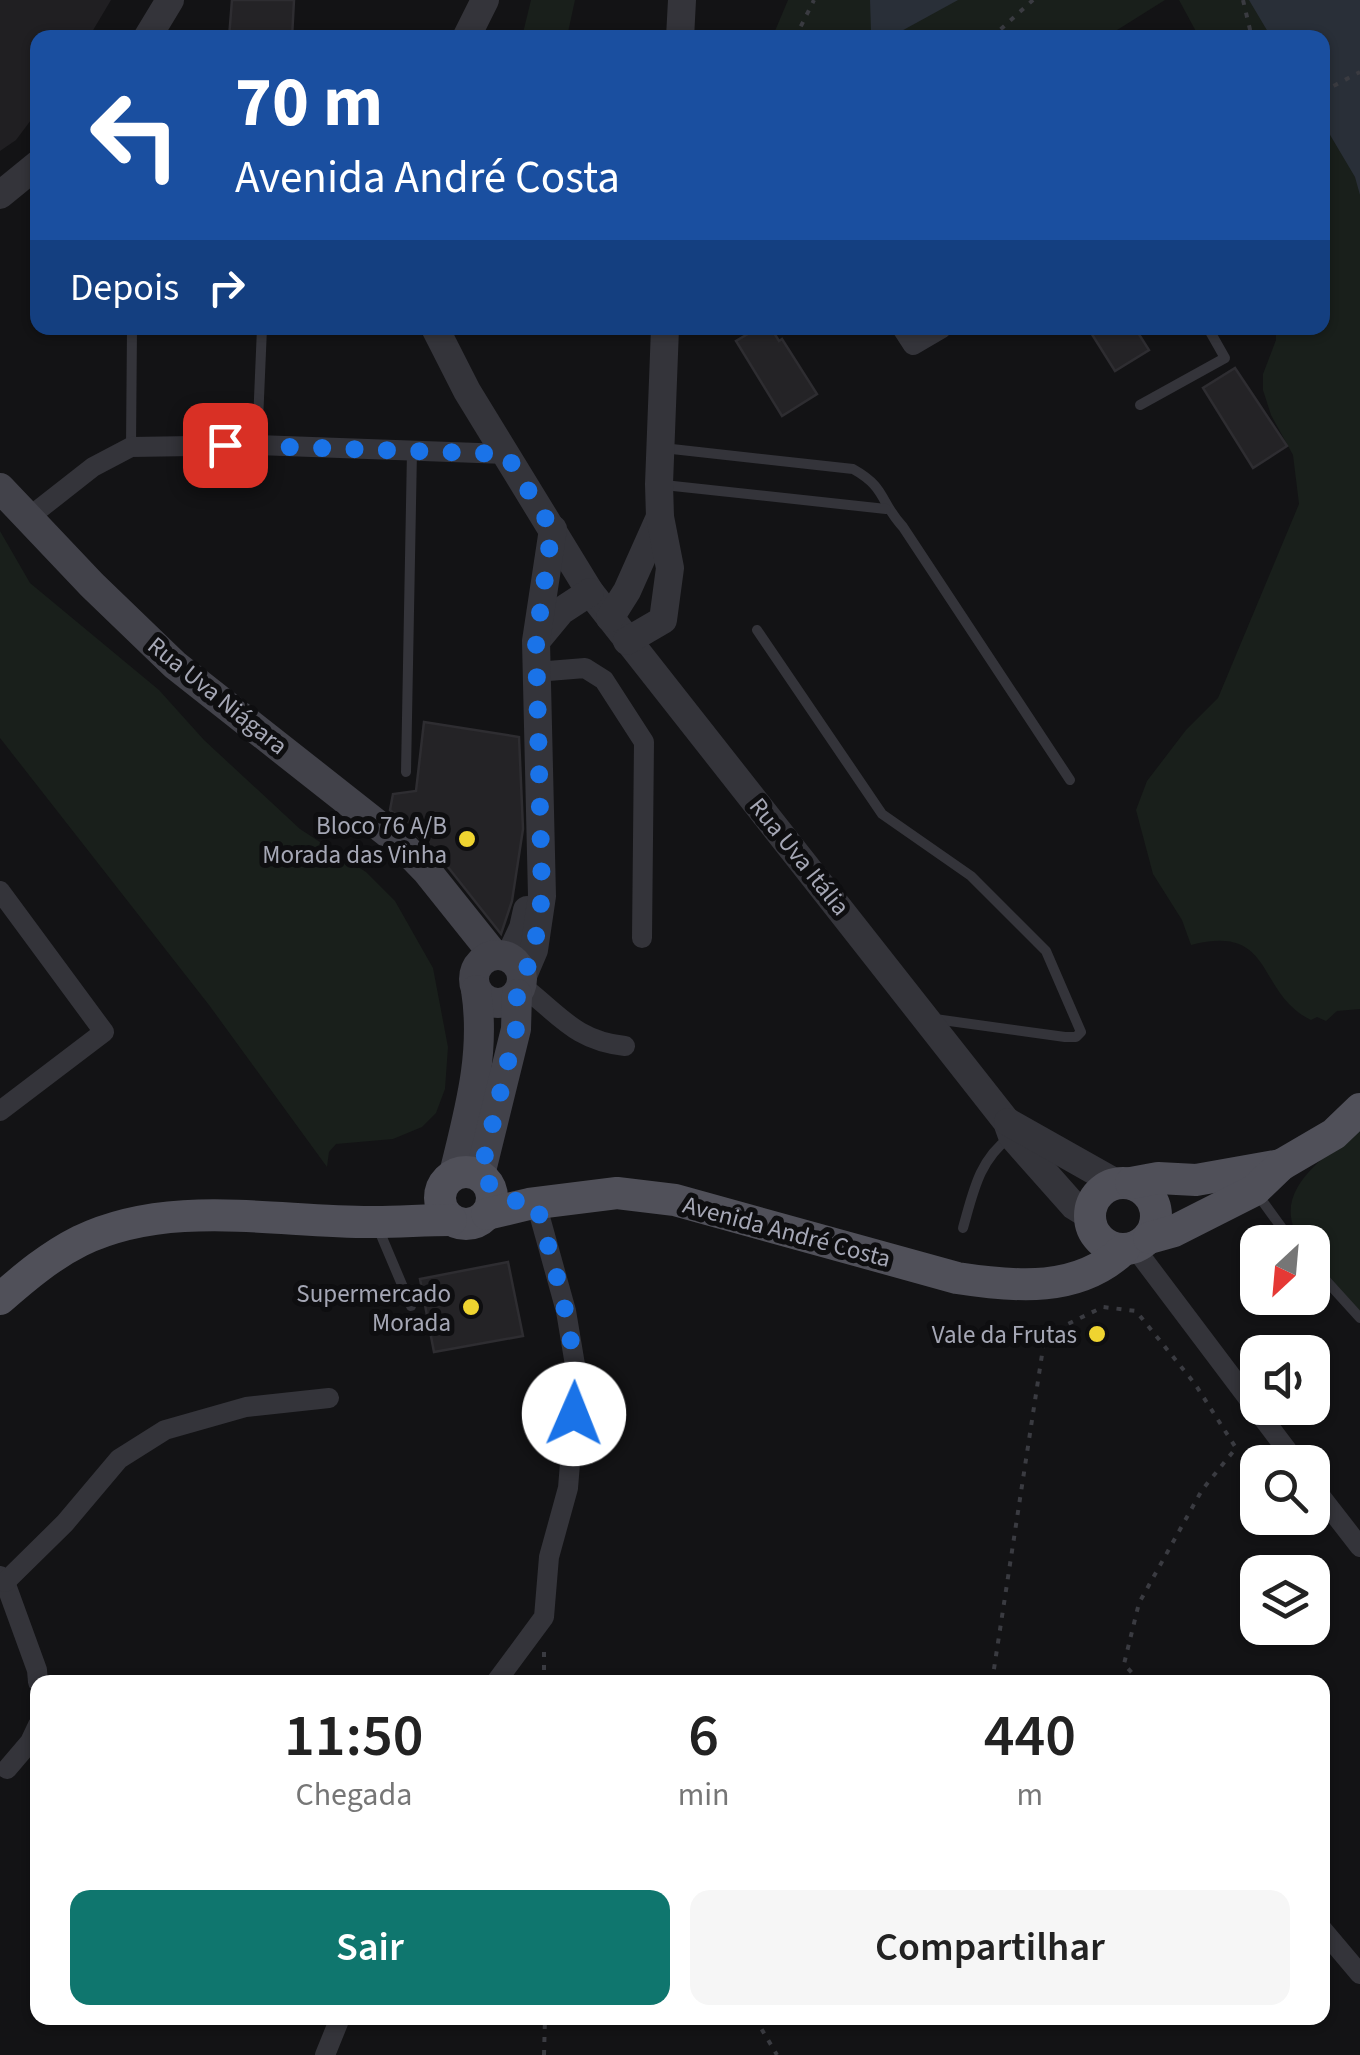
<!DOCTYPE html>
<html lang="pt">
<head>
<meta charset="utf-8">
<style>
  body { margin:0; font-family:"Source Sans 3",sans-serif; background:#f6f6f6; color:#222; height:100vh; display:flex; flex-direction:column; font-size:38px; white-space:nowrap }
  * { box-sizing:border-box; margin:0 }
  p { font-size:32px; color:#767676 }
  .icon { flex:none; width:55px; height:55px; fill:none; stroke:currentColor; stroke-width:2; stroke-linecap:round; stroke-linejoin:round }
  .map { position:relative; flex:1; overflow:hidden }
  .panel { position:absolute; left:30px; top:1675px; width:1300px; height:350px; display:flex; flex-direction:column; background:#fff; border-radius:20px; box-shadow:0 2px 8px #0004 }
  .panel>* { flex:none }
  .banner { position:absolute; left:30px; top:30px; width:1300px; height:305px; border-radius:20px; box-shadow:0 2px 8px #0004; background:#1a4fa0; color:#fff; overflow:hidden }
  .needle { width:65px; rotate:206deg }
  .controls { position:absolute; left:1240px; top:1225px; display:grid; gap:20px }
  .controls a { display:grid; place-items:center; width:90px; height:90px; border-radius:20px; background:#fff; box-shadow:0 2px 8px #0004; font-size:50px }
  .pin { position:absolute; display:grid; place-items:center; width:85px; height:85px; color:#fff; margin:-42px; border-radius:20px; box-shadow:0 5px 15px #0006 }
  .me { position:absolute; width:110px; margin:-55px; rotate:1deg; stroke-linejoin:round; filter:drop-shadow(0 0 8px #0008) }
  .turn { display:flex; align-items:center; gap:35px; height:210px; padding:0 40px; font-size:45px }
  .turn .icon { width:130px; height:130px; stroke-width:2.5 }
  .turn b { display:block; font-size:70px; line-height:85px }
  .then { display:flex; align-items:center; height:95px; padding:0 40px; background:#0003; gap:20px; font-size:38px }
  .eta { display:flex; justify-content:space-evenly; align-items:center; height:170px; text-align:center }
  .eta b { font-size:60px; font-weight:600; line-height:70px }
  .cta { display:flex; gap:20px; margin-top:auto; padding:20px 40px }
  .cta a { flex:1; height:115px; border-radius:20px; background:#0f766e; color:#fff; font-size:40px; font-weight:600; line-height:115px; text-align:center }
  .cta a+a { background:#f6f6f6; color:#222 }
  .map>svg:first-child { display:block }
</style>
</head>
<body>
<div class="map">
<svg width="1360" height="2055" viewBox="0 0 1360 2055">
  <rect width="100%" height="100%" fill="#131315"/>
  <path fill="#201f22" d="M0 0H111L89 37 38 38 37 112 16 140 0 151Z"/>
  <g fill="#191f1b">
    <path d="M531 0H575L567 37H522Z"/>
    <path d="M788 0H1165L1106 37 772 38Z"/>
    <path d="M1179 0H1360V1009L1337 1011 1326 1021 1317 1017 1311 1020C1255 993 1276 923 1191 945L1182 920 1153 874 1136 810 1147 781 1186 730 1218 698 1299 504 1293 455 1271 415 1263 390V374L1276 340V328H1322V38L1199 37Z"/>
    <path d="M0 531 30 583 159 690 204 740 300 829 366 872 395 901 433 968 448 1047 445 1089 436 1113 422 1127 393 1139 336 1144 329 1152 327 1167 209 1005 0 738Z"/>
    <path d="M1360 1127V1313L1315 1263 1312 1242H1301C1267 1191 1325 1158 1360 1127Z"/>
  </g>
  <g fill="#292f38">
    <path d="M870 0H958L896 34 871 30Z"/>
    <path d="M1249 0H1360V195L1355 177 1323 123 1322 38 1271 37Z"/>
  </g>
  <g fill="#242326" stroke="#2e2d31" stroke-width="2.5">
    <path d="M232 0H294L292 38H229Z"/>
    <path d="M758 328H771L779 341 782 339 817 394 782 416 736 341Z"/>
    <path d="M1088 328H1135L1149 350 1115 371Z"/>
    <path d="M1235 368 1287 446 1253 468 1203 388Z"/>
    <path d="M424 722 519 737 523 829 512 901 501 934 440 857 390 810 393 794 416 791Z"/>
    <path d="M508 1262 523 1336 434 1352 420 1279Z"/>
  </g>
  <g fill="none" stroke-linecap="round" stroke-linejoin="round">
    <g stroke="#3a3b41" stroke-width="4" stroke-dasharray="5 8" stroke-linecap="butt">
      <path d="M1243 0 1252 38"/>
      <path d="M795 38 814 0"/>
      <path d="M991 38 1033 0"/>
      <path d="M1322 92 1360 72"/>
      <path d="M544 1652V1682"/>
      <path d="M992 1682 1045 1335 1103 1307 1136 1311 1195 1384 1236 1448 1202 1490 1139 1603 1124 1664 1140 1682"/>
      <path d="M755 2018 777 2055"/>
      <path d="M544 2055 545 2018"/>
    </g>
    <g stroke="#34343a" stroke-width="10">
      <path d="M1140 405 1225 358 1208 328"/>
      <path d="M257 445 262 328"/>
      <path d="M131 446 132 328"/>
      <path d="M663 448 853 469C887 488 879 501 903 527L1070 780"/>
      <path d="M664 485 886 509"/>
      <path d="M757 630 882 814 971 876 1046 951 1081 1032 1076 1037H1065L935 1019"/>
      <path d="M406 772 412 451"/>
      <path d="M1258 1195 1292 1242"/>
      <path d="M378 1228 411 1306"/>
      <path d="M963 1228C973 1193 979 1160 1009 1138"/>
      <path d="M1312 1265 1360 1318"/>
    </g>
    <g stroke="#34343a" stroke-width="20">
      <path d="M902 328 913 345 942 328"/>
      <path d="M28 518 93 467 131 447 257 445 506 454"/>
      <path d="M536 672 585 668 604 680 644 742 642 938"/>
      <path d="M0 891 104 1032 0 1111"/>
      <path d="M521 985C559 1014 575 1041 625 1046"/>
      <path d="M1134 1247 1296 1462"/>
      <path d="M1312 1485 1360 1547"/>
      <path d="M0 1576 5 1582 37 1670 38 1682"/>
      <path d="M5 1582 65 1523 119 1459 165 1430 246 1407 329 1398"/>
      <path d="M496 1682 544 1617 549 1557 568 1488 577 1377 566 1311 536 1203"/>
      <path d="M7 1769 30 1742 38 1725"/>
      <path d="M1322 1929 1360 1974"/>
      <path d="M325 2055 340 2018"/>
    </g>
    <g stroke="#34343a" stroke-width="28">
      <path d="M147 38 170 0"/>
      <path d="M466 38 485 0"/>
      <path d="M680 38 682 0"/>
      <path d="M0 195 38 164"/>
      <path d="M435 328 467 391 590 592 1007 1122 1012 1136 1074 1206 1090 1216"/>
      <path d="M610 618 627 591 660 517"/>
      <path d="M537 640 561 611 590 592"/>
      <path d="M627 641 663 620 670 568 660 517 659 484 665 328"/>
      <path d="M509 958 523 928 527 910"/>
      <path d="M522 978 534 950 542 896 536 641 553 529"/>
      <path d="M1008 1122 1116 1183"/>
    </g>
    <g stroke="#42424a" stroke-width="30">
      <path d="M0 488 92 585 175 665 397 840 426 870 494 955"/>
      <circle cx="498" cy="979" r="24"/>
      <path d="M454 1174C469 1112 486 1054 476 990"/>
      <path d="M480 1175 516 1029 517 994"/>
    </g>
    <g stroke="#505059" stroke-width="32">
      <circle cx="466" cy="1198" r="26"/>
      <circle cx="1123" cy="1216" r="33"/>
      <path d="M1131 1183 1158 1178 1196 1180 1281 1165"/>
      <path d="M487 1214 529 1204 617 1193 675 1200 957 1278C1015 1287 1079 1293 1124 1249"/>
      <path d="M1149 1238 1174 1231 1255 1190 1281 1165 1334 1134 1360 1109"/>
      <path d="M0 1299C25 1277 50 1256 80 1241 171 1197 278 1223 375 1222 400 1222 425 1220 451 1220"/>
    </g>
  </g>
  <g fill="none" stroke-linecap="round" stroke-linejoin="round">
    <path stroke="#1a73e8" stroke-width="18" stroke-dasharray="0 32.4" d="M225 445 506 454 552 529 536 641 542 896 534 950 517 994 516 1029 480 1175C498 1192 508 1204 536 1203 555 1272 580 1342 574 1414"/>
  </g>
  <g fill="#efd430" stroke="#0e0e10" stroke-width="4">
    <circle cx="467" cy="839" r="10"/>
    <circle cx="471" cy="1307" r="10"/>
    <circle cx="1097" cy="1334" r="10"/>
  </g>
  <g text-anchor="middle" stroke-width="10" stroke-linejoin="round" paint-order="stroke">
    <g font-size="25" fill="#a5a7b5" stroke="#0e0e10">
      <text transform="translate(218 695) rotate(39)" y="9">Rua Uva Niágara</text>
      <text transform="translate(800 856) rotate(51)" y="9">Rua Uva Itália</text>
      <text transform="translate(787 1231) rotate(15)" y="9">Avenida André Costa</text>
    </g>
    <g font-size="25" fill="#a5a7b5" stroke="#0e0e10" text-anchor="end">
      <text x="447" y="834">Bloco 76 A/B<tspan x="447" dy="29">Morada das Vinha</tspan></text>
      <text x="451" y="1302">Supermercado<tspan x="451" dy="29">Morada</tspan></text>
      <text x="1077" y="1343">Vale da Frutas</text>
    </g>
  </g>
</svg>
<div class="controls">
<a><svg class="needle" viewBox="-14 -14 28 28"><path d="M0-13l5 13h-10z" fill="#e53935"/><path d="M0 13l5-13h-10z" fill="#767676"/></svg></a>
<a><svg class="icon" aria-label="sound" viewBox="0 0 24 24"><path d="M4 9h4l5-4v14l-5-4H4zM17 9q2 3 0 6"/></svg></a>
<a><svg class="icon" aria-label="search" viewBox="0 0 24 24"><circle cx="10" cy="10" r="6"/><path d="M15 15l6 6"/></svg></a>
<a><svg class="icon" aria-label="layers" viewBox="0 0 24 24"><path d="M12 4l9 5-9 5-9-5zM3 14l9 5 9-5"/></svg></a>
</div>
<div class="pin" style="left:225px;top:445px;background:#d93025"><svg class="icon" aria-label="arrive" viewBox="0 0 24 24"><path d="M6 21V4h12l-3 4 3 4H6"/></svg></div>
<svg class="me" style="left:574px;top:1414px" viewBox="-20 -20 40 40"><circle r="19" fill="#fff"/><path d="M0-13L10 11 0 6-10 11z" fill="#1a73e8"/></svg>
<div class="banner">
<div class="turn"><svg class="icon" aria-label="left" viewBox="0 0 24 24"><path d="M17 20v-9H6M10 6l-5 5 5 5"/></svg><div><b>70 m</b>Avenida André Costa</div></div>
<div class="then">Depois<svg class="icon" aria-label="right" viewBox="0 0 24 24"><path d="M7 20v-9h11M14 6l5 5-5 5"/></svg></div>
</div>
<section class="panel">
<div class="eta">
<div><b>11:50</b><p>Chegada</p></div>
<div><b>6</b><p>min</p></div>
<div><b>440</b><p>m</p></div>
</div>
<div class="cta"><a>Sair</a><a>Compartilhar</a></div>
</section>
</div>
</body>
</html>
